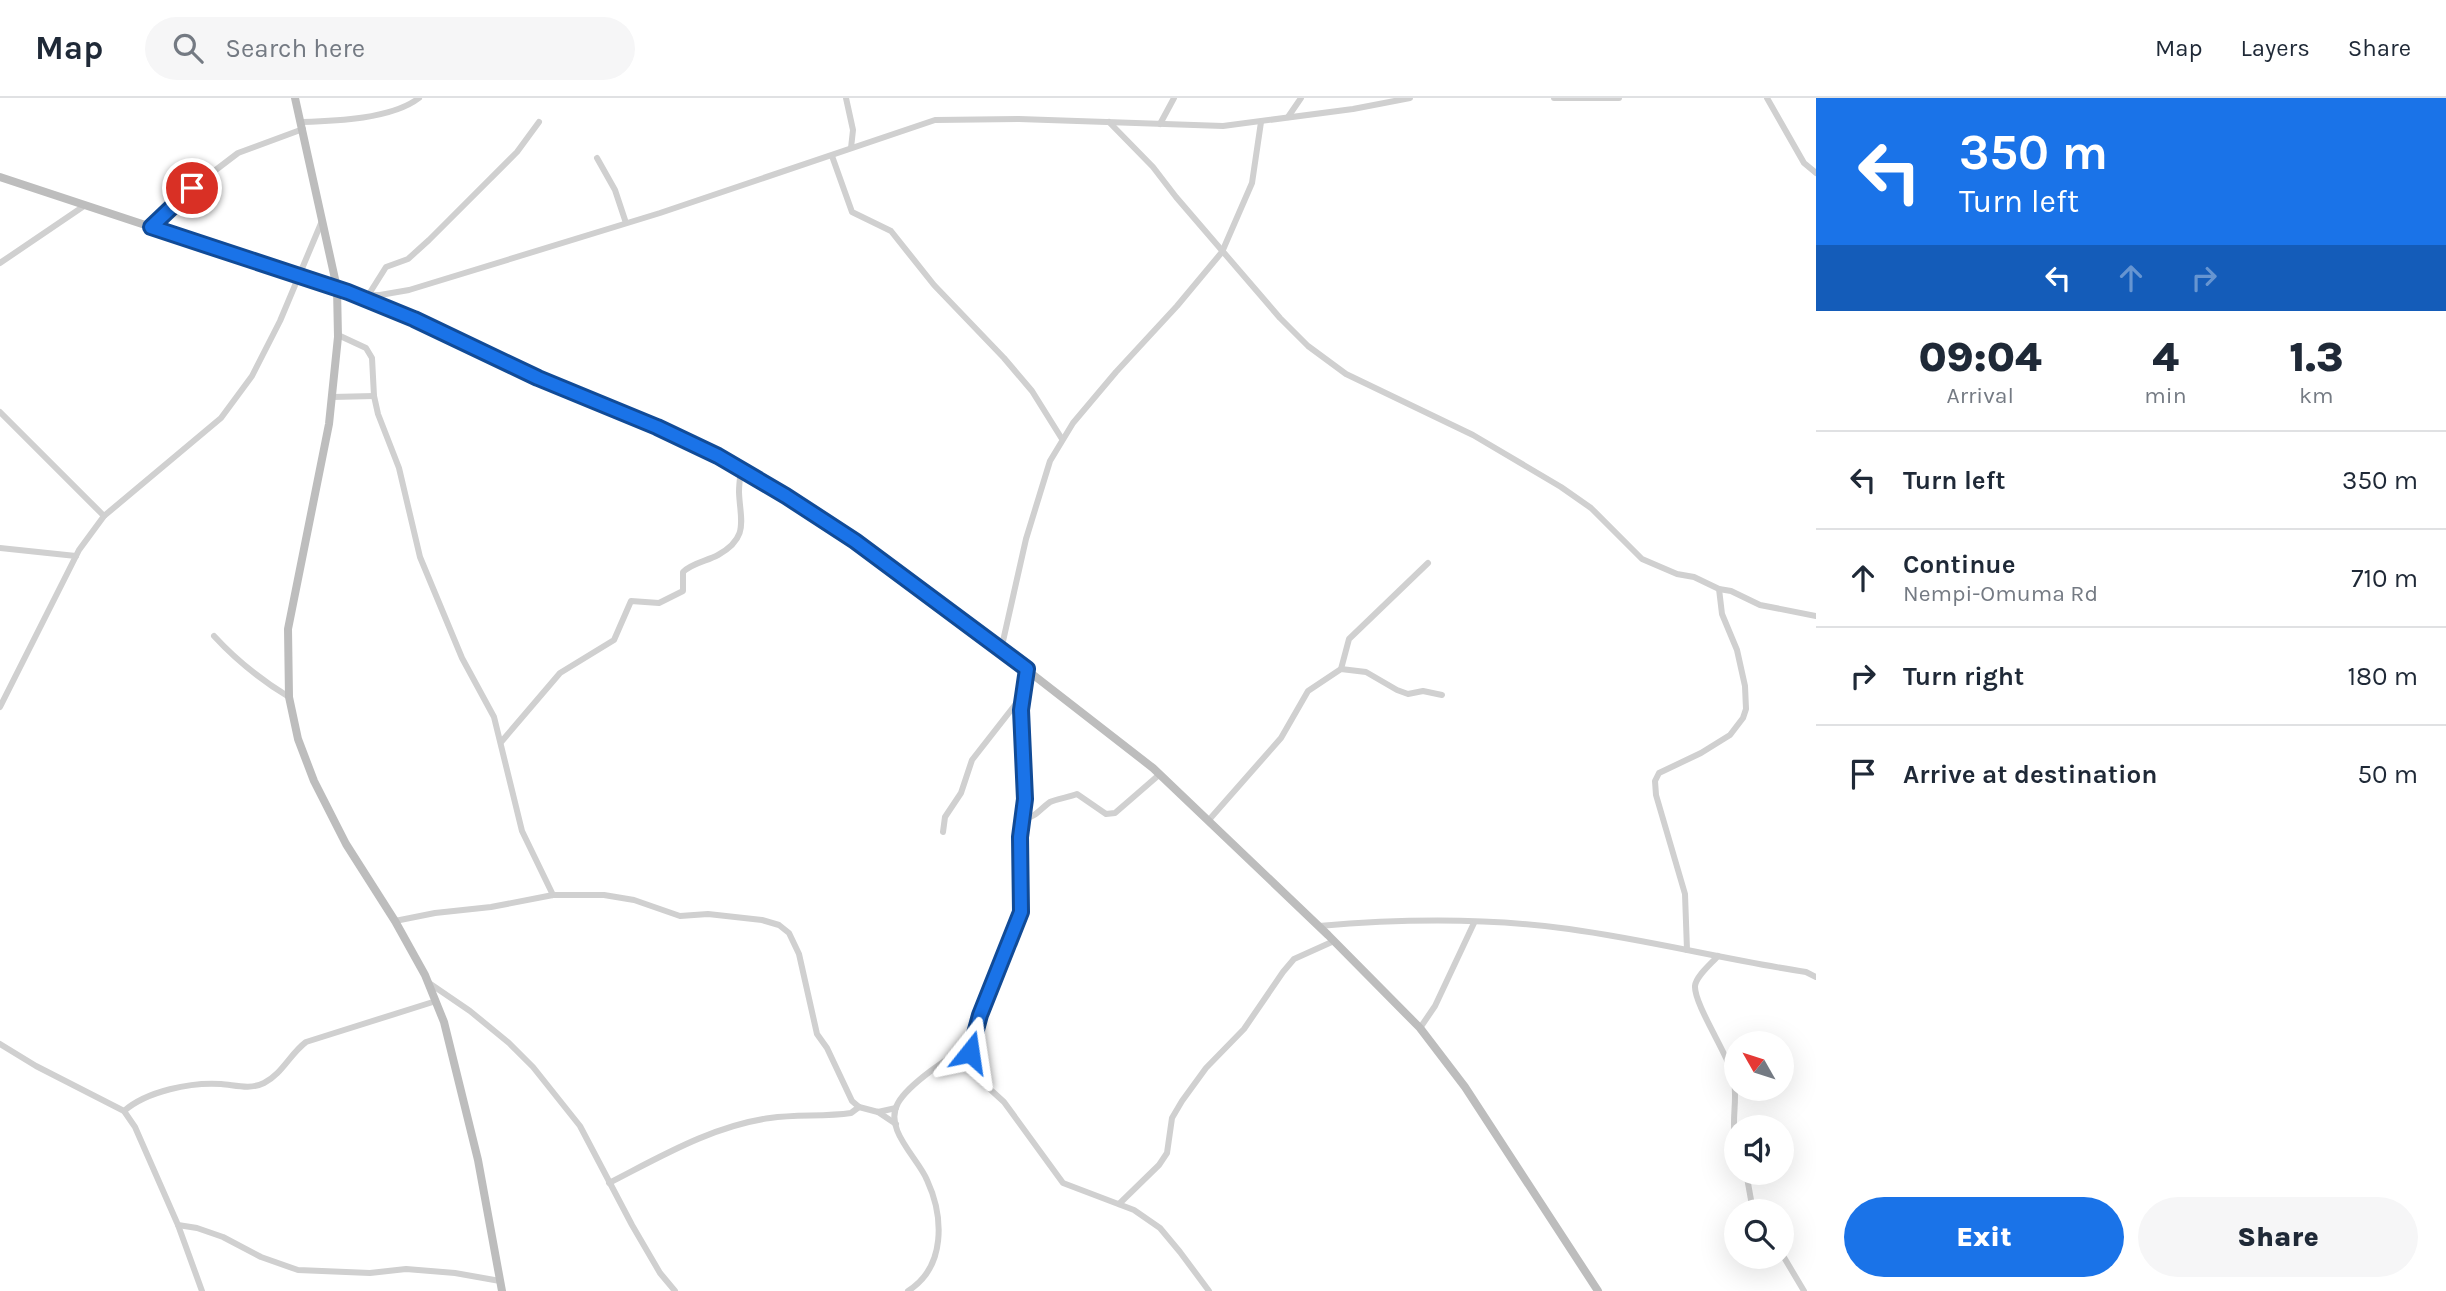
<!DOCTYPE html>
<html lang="en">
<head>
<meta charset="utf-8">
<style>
  body { margin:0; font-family:Karla,sans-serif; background:#f6f6f7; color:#1f2937; height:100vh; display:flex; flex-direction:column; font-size:26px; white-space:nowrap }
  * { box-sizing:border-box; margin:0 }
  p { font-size:23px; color:#747a83 }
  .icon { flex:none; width:38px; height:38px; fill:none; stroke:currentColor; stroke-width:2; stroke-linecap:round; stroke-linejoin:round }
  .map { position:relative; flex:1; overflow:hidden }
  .side { display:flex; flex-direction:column; background:#fff; width:630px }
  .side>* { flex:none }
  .top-card { background:#1a73e8; color:#fff; overflow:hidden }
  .needle { width:46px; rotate:309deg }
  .fabs { position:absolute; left:1724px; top:933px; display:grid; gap:14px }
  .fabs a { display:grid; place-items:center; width:70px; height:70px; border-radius:50%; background:#fff; box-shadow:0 7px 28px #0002; font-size:35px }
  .pin { position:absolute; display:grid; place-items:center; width:60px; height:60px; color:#fff; margin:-30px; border:4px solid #fff; border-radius:50%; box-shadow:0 2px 7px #0007 }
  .me { position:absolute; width:77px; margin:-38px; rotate:15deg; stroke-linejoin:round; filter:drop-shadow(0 0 5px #0008) }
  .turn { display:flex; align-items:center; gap:24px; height:147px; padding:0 28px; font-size:32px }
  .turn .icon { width:91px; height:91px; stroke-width:2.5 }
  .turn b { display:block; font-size:49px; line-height:60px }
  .lanes { display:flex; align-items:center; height:66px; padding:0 28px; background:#0003; justify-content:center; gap:35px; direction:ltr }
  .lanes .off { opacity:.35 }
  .eta { display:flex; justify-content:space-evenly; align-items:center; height:119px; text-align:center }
  .eta b { font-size:42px; font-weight:800; line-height:49px }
  .action { display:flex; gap:14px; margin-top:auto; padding:14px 28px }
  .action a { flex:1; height:80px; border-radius:42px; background:#1a73e8; color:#fff; font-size:28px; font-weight:800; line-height:80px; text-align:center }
  .action a+a { background:#f6f6f7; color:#1f2937 }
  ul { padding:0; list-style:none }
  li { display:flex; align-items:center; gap:21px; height:98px; padding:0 28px; border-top:2px solid #e0e1e3 }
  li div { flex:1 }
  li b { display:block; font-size:26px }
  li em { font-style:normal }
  header { display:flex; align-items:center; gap:42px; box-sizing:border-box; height:98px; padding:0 35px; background:#fff; border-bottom:2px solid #e0e1e3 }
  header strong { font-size:33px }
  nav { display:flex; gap:38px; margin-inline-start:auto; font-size:24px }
  .search { width:490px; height:63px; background:#f6f6f7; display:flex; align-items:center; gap:18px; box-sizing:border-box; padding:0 24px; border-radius:38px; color:#747a83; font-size:26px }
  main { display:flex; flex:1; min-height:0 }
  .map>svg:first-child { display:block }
</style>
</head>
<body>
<header>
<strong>Map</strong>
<div class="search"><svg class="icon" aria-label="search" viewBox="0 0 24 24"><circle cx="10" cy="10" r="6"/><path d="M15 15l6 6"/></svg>Search here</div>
<nav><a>Map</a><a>Layers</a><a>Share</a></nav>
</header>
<main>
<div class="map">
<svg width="1816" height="1193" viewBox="0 0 1816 1193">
  <rect width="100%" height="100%" fill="#fff"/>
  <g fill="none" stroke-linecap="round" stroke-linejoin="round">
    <g stroke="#d0d0d0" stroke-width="6">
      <path d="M846 0 853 32 851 50"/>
      <path d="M1554 0H1619"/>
      <path d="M1767 0 1804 65 1816 75"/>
      <path d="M1288 19 1301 0"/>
      <path d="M302 24C336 23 392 21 419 0"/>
      <path d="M1109 24 1153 69 1176 99 1280 220 1308 248 1346 276 1473 337 1561 389 1591 410 1642 461 1677 476 1694 479 1719 491 1731 493 1760 507 1816 518"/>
      <path d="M1160 26 1174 0"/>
      <path d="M832 58 852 114 891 133 934 187 1004 260 1032 293 1062 341"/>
      <path d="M597 60 615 92 626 125"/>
      <path d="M151 129 192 90 238 55 303 31"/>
      <path d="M0 165 84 108"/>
      <path d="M369 196 386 169 408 161 429 142 517 54 539 24"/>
      <path d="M358 197H380L409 192 660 115 935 22 1019 21 1223 28 1353 11 1410 0"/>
      <path d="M338 237 366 250 372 260 374 298 378 316 399 370 420 459 462 560 494 619 522 733 553 797"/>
      <path d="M332 299 374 298"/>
      <path d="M0 314 104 418"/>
      <path d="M0 450 76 458"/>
      <path d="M214 538C237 563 261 582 289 599"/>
      <path d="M1001 552 1026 441 1050 363 1073 325 1116 274 1177 208 1222 154 1252 85 1261 24"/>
      <path d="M1027 571 1021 612 1025 701 1020 739 1021 814 980 917 970 954 972 966 981 983 1004 1004 1063 1085 1134 1112 1160 1130 1180 1154 1209 1193"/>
      <path d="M1341 571 1349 541 1428 465"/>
      <path d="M0 609 79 452 104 418 221 320 252 278 280 223 322 123"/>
      <path d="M502 643 560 575 614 542 631 503 659 505 683 493V474C692 465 707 463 718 457 750 439 740 422 739 394 739 387 740 379 741 371"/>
      <path d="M1022 722C1036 719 1039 712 1050 704 1056 701 1070 699 1077 696L1106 716 1115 715 1160 676"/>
      <path d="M1208 723 1281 640 1308 593 1341 571 1366 574 1397 592 1408 596 1423 593 1442 597"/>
      <path d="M943 734 945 719 961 695 972 662 1022 598"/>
      <path d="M395 823 435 815 491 809 553 797H604L634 802 680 818 708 816 762 822 779 827 789 835 799 856 817 936 827 950 852 1003 859 1009 878 1014 896 1010"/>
      <path d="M1319 828C1400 821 1489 820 1569 831 1649 842 1727 862 1806 874L1816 879"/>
      <path d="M1687 852 1685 796 1656 697 1655 683 1659 675 1701 655 1730 637 1743 620 1746 611 1745 588 1737 552 1722 516 1719 491"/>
      <path d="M1718 858C1712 865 1696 878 1695 888 1694 906 1727 955 1733 977 1739 1000 1730 1023 1736 1046"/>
      <path d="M429 885 470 913 509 945 533 969 580 1028 632 1127 660 1175 675 1193"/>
      <path d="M1420 930 1435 908 1474 825"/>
      <path d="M0 946 36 968 124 1013 135 1029 178 1127 202 1193"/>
      <path d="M124 1013C147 993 191 984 221 986 235 987 250 992 264 985 282 976 290 956 306 944L436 903"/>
      <path d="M878 1014 896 1026"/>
      <path d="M1746 1074 1753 1113"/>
      <path d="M609 1085C660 1059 712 1028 770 1020 797 1016 824 1019 851 1015L859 1009"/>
      <path d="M1119 1106 1159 1067 1167 1055 1172 1020 1182 1003 1206 970 1244 931 1283 874 1294 861 1334 843"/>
      <path d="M178 1127 197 1130 223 1139 261 1159 298 1172 370 1175 406 1171 455 1175 500 1183"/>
      <path d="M1782 1156 1804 1193"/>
      <path d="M908 1193C946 1169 944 1119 927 1082 918 1060 883 1031 898 1005 909 985 953 957 973 944"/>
    </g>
    <g stroke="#bdbdbd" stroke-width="8">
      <path d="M295 0 337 190 338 239 329 326 288 531 289 599 298 641 314 683 346 746 395 823 425 877 444 924 478 1062 502 1193"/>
      <path d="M0 79 348 194 414 221 538 280 657 329 718 358 786 398 855 443 942 506 1153 670 1328 837 1420 930 1465 989 1598 1193"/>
    </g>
  </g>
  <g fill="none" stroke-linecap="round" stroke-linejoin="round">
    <g stroke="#114b97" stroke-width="18">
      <path id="route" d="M192 90 151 129 348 194 414 221 538 280 657 329 718 358 786 398 855 443 1027 571 1021 612 1025 701 1020 739 1021 814 980 917 970 954"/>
    </g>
    <use href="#route" stroke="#1a73e8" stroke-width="12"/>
  </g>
</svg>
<div class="fabs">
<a><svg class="needle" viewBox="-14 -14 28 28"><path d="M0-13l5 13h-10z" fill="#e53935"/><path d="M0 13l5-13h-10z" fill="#747a83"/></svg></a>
<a><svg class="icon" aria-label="sound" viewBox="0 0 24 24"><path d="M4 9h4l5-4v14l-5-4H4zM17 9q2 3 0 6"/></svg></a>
<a><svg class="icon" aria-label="search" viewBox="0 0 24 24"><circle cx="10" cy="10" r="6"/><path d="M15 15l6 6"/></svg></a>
</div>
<div class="pin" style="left:192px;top:90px;background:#d93025"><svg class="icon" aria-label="arrive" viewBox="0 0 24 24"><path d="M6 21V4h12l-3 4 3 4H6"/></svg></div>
<svg class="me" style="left:970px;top:954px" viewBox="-20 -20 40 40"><path d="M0-17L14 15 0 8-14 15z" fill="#1a73e8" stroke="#fff" stroke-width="4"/></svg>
</div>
<section class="side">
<div class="top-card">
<div class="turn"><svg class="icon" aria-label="left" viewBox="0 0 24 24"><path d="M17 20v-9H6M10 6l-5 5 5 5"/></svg><div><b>350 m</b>Turn left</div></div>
<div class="lanes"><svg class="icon" aria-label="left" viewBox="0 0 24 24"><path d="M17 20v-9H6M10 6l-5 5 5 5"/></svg><svg class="icon off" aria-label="ahead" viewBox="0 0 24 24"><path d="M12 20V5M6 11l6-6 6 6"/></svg><svg class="icon off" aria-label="right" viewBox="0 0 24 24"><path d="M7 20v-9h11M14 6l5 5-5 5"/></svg></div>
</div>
<div class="eta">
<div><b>09:04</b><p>Arrival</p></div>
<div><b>4</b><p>min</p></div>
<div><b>1.3</b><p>km</p></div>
</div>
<ul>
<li><svg class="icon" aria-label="left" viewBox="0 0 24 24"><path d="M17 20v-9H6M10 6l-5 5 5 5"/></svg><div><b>Turn left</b></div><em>350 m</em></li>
<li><svg class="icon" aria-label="ahead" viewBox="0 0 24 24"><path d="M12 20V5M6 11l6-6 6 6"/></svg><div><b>Continue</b><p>Nempi-Omuma Rd</p></div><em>710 m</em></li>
<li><svg class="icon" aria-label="right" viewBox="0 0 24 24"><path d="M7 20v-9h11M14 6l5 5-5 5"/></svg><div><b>Turn right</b></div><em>180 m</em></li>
<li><svg class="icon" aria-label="arrive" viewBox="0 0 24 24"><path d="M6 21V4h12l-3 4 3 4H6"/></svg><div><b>Arrive at destination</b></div><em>50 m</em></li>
</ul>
<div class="action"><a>Exit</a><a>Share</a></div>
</section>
</main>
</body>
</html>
